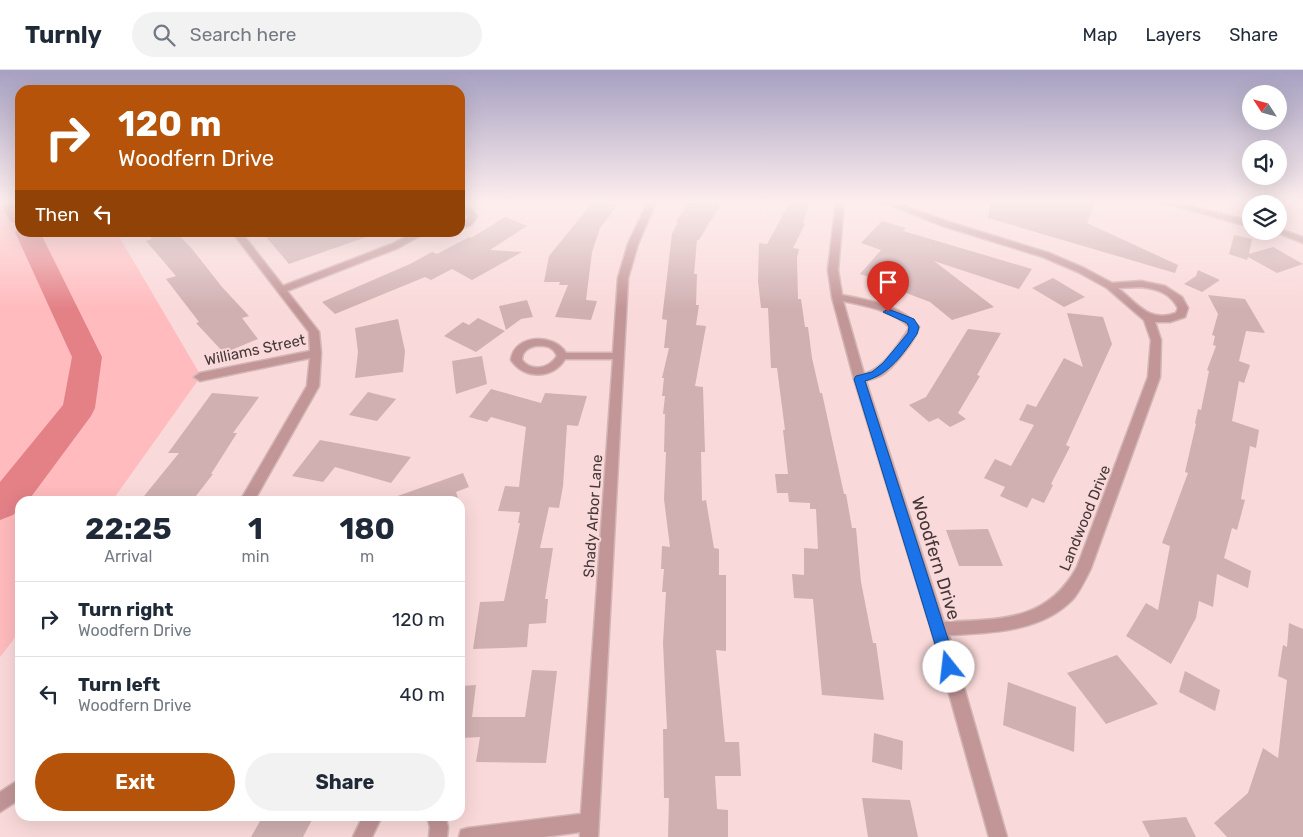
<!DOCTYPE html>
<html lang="en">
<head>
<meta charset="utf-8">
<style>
  body { margin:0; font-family:Rubik,sans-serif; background:#f2f2f3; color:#1f2937; height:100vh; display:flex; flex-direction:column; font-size:19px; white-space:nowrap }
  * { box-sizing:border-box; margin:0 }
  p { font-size:16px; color:#747a83 }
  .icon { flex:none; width:28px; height:28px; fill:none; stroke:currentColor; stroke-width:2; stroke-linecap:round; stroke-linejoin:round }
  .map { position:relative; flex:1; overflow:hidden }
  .drawer { position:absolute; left:15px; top:426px; width:450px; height:325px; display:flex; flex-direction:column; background:#fff; border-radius:15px; box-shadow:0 5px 20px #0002 }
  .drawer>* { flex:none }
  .top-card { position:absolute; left:15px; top:15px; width:450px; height:152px; border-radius:15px; box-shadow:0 5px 20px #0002; background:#b45309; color:#fff; overflow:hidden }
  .needle { width:32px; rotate:306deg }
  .tools { position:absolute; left:1242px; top:15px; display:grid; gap:10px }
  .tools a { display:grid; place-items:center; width:45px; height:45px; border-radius:50%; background:#fff; box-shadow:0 5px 20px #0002; font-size:25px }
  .pin { position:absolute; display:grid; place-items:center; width:42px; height:42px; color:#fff; margin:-51px -21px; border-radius:50% 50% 50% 0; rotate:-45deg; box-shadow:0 0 5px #0007 }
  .pin .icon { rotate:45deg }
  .me { position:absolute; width:55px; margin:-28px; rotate:344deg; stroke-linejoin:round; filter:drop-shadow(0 0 4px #0008) }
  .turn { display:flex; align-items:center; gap:18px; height:105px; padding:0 20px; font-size:22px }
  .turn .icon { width:65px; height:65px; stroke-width:2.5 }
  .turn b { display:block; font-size:35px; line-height:42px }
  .then { display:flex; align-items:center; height:48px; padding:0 20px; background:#0003; gap:10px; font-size:19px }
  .eta { display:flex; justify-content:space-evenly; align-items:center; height:85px; text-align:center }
  .eta b { font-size:30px; font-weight:700; line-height:35px }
  .button { display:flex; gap:10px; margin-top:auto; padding:10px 20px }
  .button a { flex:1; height:58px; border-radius:30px; background:#b45309; color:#fff; font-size:20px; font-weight:700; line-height:58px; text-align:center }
  .button a+a { background:#f2f2f3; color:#1f2937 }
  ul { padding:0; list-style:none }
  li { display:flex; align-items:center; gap:15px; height:75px; padding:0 20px; border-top:1px solid #e0e1e3 }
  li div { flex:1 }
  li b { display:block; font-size:19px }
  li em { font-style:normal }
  header { display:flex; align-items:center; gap:30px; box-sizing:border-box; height:70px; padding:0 25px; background:#fff; border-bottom:1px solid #e0e1e3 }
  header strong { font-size:24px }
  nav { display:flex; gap:28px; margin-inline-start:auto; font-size:18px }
  .search { width:350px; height:45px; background:#f2f2f3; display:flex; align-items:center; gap:12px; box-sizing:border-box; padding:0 18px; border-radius:28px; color:#747a83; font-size:19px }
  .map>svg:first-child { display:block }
</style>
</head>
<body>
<header>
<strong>Turnly</strong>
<div class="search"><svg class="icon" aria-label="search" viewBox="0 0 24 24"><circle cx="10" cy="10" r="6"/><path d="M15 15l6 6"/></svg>Search here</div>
<nav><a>Map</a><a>Layers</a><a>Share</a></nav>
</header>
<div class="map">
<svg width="1303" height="767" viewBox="0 0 1303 767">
  <rect width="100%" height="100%" fill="#fad9da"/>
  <path fill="#ffbbbe" d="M0 132H20V162L117 163 201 306 112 431H20V561L0 587Z"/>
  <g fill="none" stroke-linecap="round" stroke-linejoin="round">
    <g fill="#e38187" fill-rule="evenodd">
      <path d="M4 132H20V154L11 152 4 139Z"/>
      <path d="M20 156V162H40L102 287 95 338 91 346 31 427 27 431H20V438L13 445 0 450V412L63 335 72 287 15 162Z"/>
    </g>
  </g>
  <g fill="#d0b0b1">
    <path d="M593 132H620L600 158 592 182 586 230 597 231 591 250 555 247 568 215H559L560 212H544L549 186Z"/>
    <path d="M689 132H722L699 170H697L694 204H697L696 235H699L696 255 706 256 695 316 703 317 705 382H701L702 431 706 430 714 478 719 479V505H726V581L716 580 725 672H739L741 706H715L717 739 728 740V767H668L669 728H664L663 659H667L663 573 666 522H662L664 499H661L662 476 670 477 664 429 666 382H664L665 344H663L665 326H662L664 308H662L669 278H664L667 250 662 249 672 164 678 152H676Z"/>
    <path d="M790 132 809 133 803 153 805 154 793 178 799 179 797 188 798 229H801L805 257H808L812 288 820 323H822L844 424H846L852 458H856L861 512 873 573H876L884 630 822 625 813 529 794 528 792 504 804 505V478L818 479 816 439H810V433L789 432 788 423H777L775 404H788L783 360H785L777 298H771L768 238H761L758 211 759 173 767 174Z"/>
    <path d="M990 132H1095L1087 153 1178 195 1175 203 988 148Z"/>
    <path d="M505 147 527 156 490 180 522 182 472 210 452 199 431 210 425 207 335 244 322 232 410 194 432 182 437 184 469 167 471 168Z"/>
    <path d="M882 151 906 158 903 161 1032 199 1019 219 934 191 994 237 952 250 930 232 901 221 903 219 860 204 881 180 861 173Z"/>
    <path d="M147 162H176L193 180 222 217 249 246 242 248 258 269 224 283 196 253 199 252 166 209 176 206 146 171 152 169Z"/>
    <path d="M262 162H371L372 165 289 194Z"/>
    <path d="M1234 165 1252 169 1249 184 1273 177 1303 194 1277 203 1248 187 1247 190 1229 184Z"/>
    <path d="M1198 200 1220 210 1202 222 1184 214 1196 206Z"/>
    <path d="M1053 208 1085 227 1064 237 1032 218Z"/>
    <path d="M1208 225 1245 229 1265 263 1246 261 1239 291 1250 295 1244 313 1239 311 1232 351 1259 360 1256 378 1250 376 1241 429 1245 430 1237 460 1232 458 1224 488 1251 501 1248 518 1217 504 1213 537 1199 531 1196 548 1171 594 1126 566 1146 533 1158 540 1170 476 1162 473 1188 403 1185 402 1196 354 1195 353 1198 339 1201 340 1209 301 1207 300 1216 276 1213 275 1215 266 1212 265 1218 244Z"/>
    <path d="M527 230 533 247 521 249 506 260 499 236Z"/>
    <path d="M1067 243 1103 247 1112 274 1066 375 1070 377 1051 414 1053 415 1044 433 1032 428 1027 438 1000 426 1005 417 984 408 995 389 1011 396 1034 355 1019 350 1027 334 1036 337 1064 288 1083 297Z"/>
    <path d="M478 248 505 261 476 282 444 266 463 252 469 255Z"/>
    <path d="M398 249 405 281 403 302 355 308 358 282 355 258Z"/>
    <path d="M968 259 1001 263 977 305 980 306 958 343 966 349 950 357 938 348 929 352 909 335 926 327Z"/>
    <path d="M482 286 487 314 456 324 452 291Z"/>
    <path d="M491 319 541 333 545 323 587 326 578 356 567 355 563 416 559 438 549 437 540 478H553L545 529H548L546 553 529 554 527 577 473 579 480 532 504 531 520 453H518L520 442 498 441 505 416 519 417 526 357 491 347 487 352 469 347Z"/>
    <path d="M368 322 396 329 377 351 349 345Z"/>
    <path d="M212 323 259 327 233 363H237L211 404H213L192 431H140L179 383H168Z"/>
    <path d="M320 370 411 387 391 413 335 397 323 412 292 406Z"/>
    <path d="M463 403 469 417 456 422 459 431H389V429Z"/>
    <path d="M988 459 1003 496H959L946 460Z"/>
    <path d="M1289 553 1303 559V767H1227L1214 753 1248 723 1263 678 1278 688 1287 610 1278 606 1283 575 1287 577Z"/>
    <path d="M1117 585 1158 634 1106 654 1067 603Z"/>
    <path d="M532 600 557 601 546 693 476 692 480 667 460 668V616L476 615 472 647H525Z"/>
    <path d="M1185 601 1220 620 1215 641 1179 622Z"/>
    <path d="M1008 612 1076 637 1074 682 1003 655Z"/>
    <path d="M874 663 903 671 902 700 872 692Z"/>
    <path d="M862 728 910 730 918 767H868Z"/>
    <path d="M263 746H314L303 767H251Z"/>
    <path d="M1186 747 1196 767H1150L1142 751Z"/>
  </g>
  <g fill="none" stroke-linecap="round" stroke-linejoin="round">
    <g stroke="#d2b6b6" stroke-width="3">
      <g id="minor">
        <path d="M648 132H656L638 174 628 208 598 767H580V762L543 767H459L461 760 468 758 581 744 613 289H565C553 310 523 309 511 290 514 264 554 263 566 283H613L618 208 628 174ZM535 276C545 275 553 276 557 286 549 299 531 302 522 290 522 281 528 278 535 276Z"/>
        <path d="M836 132H844L838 200 842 225C867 230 902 235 919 257 915 271 894 297 882 305 877 308 871 309 866 311L944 552C1000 549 1047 552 1077 497L1148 307 1151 270 1144 250 1107 218 1078 202 1043 187 943 156 882 132H894L949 152 1049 183 1084 198 1112 213 1141 211 1165 216 1182 227 1188 238 1185 247 1170 252H1155L1161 270 1160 307 1091 498C1086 508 1081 519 1074 528 1043 562 991 563 949 565L1007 767H989L931 559 854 309 832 227 828 200ZM1141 217C1158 219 1170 223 1178 238L1176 243C1149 253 1138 234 1118 218ZM843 231C865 236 893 240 909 257L907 262C895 278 884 298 864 304Z"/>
        <path d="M1160 132H1174L1251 151V157Z"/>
        <path d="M460 135 472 139 477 146 471 155 460 159V153L465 151 469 146 460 141Z"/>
        <path d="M1279 159 1303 167V173L1273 161H1279Z"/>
        <path d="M232 162H241L283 216 392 174 415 162H427L398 178 287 221 319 262 321 283 319 316 254 431H240L307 316 310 288 200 311 194 307 200 303 310 281 309 262Z"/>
        <path d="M20 709V729L0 742V722Z"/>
        <path d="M363 746H382L372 767H353Z"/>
        <path d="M427 746H445L448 757 447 767H429L430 757Z"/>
      </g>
    </g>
    <use href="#minor" fill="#c29597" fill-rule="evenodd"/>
  </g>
  <linearGradient id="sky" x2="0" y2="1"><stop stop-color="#a6a0c1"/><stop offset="0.55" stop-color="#fdeeee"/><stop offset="1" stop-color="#fdeeee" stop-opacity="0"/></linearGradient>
  <rect width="1303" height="239" fill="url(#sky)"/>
  <path fill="#1a73e8" stroke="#114b97" d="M888 239 914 249 919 257 917 264C903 284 890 304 865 311L957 597 955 602 949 604 944 602 942 597 854 309 856 306 872 302 883 293 908 263 909 257 907 253 885 243 883 242Z"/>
  <g text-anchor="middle" stroke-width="4" stroke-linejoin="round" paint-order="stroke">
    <g font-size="15" fill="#453838" stroke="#fad9da">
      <text transform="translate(255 280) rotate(-12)" y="5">Williams Street</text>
      <text transform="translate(593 446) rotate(-86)" y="5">Shady Arbor Lane</text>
      <text transform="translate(1085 448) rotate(-68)" y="5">Landwood Drive</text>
    </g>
    <g font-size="18" fill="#453838" stroke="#fad9da">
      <text transform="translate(936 488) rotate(73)" y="6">Woodfern Drive</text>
    </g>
  </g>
</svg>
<div class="tools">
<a><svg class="needle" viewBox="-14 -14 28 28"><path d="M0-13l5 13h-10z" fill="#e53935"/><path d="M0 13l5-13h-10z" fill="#747a83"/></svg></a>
<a><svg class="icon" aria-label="sound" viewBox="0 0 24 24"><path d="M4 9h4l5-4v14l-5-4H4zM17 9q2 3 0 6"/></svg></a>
<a><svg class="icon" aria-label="layers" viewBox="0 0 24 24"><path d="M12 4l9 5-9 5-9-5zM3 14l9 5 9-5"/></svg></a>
</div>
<div class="pin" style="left:888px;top:242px;background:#d93025"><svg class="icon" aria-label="arrive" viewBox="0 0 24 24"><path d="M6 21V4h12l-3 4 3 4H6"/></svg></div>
<svg class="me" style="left:949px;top:597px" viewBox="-20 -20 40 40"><circle r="19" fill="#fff"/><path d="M0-13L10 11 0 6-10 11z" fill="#1a73e8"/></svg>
<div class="top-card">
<div class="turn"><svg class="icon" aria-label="right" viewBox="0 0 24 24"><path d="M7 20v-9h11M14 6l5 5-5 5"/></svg><div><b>120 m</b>Woodfern Drive</div></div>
<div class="then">Then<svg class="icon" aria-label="left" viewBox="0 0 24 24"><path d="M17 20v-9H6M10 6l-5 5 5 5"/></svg></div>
</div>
<section class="drawer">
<div class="eta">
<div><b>22:25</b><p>Arrival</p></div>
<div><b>1</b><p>min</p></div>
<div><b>180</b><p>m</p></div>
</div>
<ul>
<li><svg class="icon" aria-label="right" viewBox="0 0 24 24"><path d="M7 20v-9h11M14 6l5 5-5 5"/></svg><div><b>Turn right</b><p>Woodfern Drive</p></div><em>120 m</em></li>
<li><svg class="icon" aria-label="left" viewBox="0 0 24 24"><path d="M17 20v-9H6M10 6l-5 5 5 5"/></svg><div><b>Turn left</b><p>Woodfern Drive</p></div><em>40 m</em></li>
</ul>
<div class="button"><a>Exit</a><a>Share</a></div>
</section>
</div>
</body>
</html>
